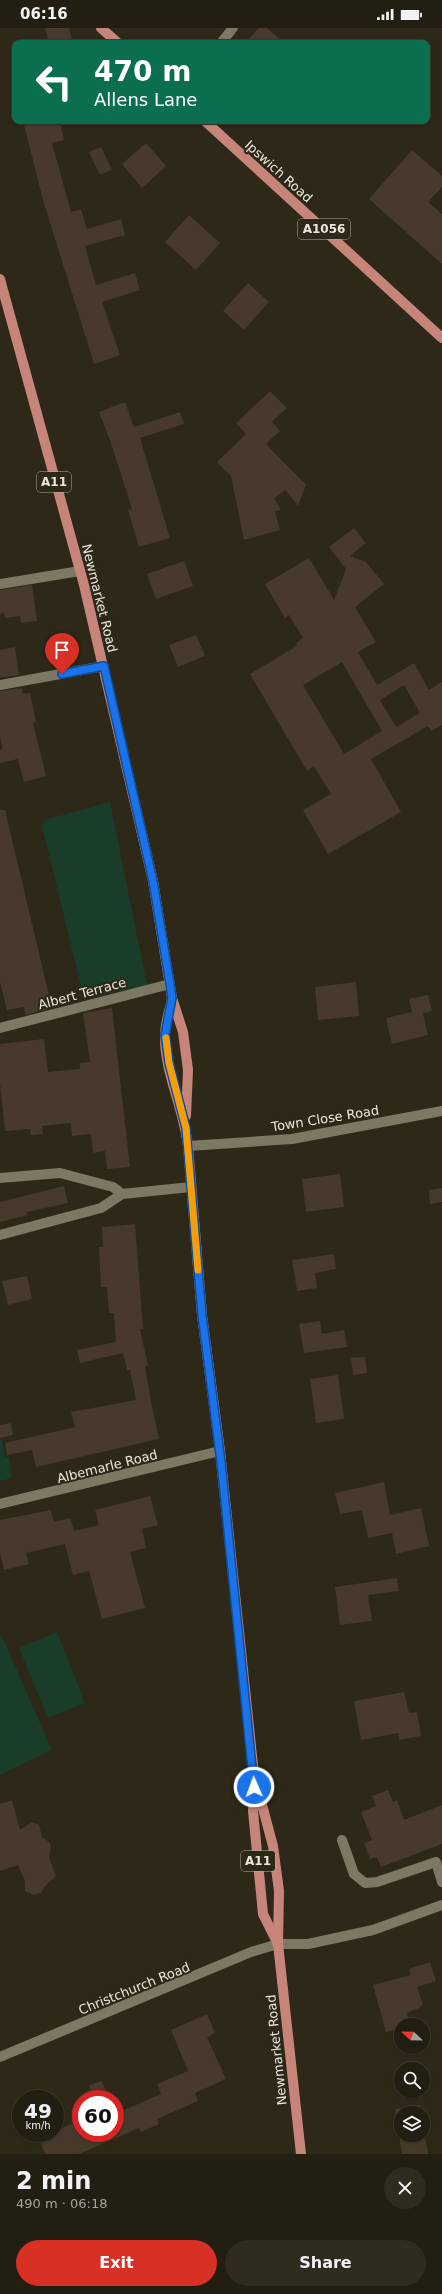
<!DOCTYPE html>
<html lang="en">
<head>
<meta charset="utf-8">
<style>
  body { margin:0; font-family:"DejaVu Sans",sans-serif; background:#2e2b1f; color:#f1f3f6; height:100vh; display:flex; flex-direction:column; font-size:15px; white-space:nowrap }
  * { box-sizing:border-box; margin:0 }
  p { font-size:13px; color:#a2a29f }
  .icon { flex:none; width:22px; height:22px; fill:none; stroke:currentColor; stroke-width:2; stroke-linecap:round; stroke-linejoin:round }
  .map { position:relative; height:2126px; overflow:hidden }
  .sheet { display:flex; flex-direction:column; background:#221e11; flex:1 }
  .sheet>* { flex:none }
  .hud { position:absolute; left:12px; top:12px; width:418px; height:84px; border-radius:8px; box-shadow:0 1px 3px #0004,0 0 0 1px #3f3c31; background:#0b6e4f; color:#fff; overflow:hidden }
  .needle { width:26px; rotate:292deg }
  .buttons { position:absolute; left:394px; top:1990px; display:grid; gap:8px }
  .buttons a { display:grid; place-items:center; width:36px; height:36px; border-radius:50%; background:#221e11; box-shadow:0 1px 3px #0004,0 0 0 1px #3f3c31; font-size:20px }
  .speed { position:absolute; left:12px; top:2062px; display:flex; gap:8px; font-size:20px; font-weight:700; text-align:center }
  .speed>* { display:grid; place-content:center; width:52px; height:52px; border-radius:50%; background:#221e11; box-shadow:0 1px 3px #0004,0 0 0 1px #3f3c31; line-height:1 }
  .speed small { font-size:10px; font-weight:400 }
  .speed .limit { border:6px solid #d22; background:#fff; color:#111 }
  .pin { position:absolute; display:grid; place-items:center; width:34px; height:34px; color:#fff; margin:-41px -17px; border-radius:50% 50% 50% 0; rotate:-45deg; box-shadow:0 0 4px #0007 }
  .pin .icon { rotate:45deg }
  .me { position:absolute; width:44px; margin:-22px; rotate:358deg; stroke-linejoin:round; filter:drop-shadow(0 0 3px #0008) }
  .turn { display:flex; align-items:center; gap:14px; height:84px; padding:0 16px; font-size:18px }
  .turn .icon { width:52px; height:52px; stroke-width:2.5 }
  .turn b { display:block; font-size:28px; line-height:34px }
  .round { display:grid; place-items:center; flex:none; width:42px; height:42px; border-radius:21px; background:#2e2b1f }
  .overview { display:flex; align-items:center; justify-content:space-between; height:68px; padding:0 16px }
  h1 { font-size:24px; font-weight:800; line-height:30px }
  .action { display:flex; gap:8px; margin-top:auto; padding:8px 16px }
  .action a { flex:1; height:46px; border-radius:24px; background:#d93025; color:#fff; font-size:16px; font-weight:800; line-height:46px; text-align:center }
  .action a+a { background:#2e2b1f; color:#f1f3f6 }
  .status { display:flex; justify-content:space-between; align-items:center; height:28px; padding:0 20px; background:#221e11; direction:ltr }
  .status svg { height:11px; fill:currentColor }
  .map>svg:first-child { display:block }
</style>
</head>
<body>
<div class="status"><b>06:16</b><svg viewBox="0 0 49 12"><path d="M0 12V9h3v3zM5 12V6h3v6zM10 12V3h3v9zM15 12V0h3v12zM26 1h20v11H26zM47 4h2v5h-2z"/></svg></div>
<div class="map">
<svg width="442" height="2126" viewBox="0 0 442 2126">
  <rect width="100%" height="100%" fill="#2d2817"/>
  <g fill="#193d29">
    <path d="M110 774 147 957 94 969 87 967 82 962 42 798 44 793 48 791Z"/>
    <path d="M0 1411H2L5 1429H9L12 1450 0 1453Z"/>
    <path d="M57 1604 85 1675 48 1690 19 1620Z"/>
    <path d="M2 1608 52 1722 0 1747V1609Z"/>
  </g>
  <g fill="#47392b" fill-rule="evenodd">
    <path d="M45 0H69L73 15H49Z"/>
    <path d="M259 0H267L284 15H245Z"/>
    <path d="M23 93H60L64 112 52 115 71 184 81 181 87 201 121 191 125 207 85 218 96 257 135 245 140 262 102 274 120 327 94 336 43 172Z"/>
    <path d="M146 115 166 138 142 160 122 136Z"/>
    <path d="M101 119 112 142 100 147 89 124Z"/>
    <path d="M412 122 442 148V159L428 174 442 186V236L369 171Z"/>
    <path d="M189 187 220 215 196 242 165 214Z"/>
    <path d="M248 255 269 274 244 302 223 283Z"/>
    <path d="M270 363 287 380 272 394 280 403 266 416 306 457 298 478 285 462 274 470 281 482 275 483 280 502 244 512 231 448 217 434 246 406 236 395Z"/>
    <path d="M125 374 134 399 180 384 184 396 140 410 170 510 139 519 128 482 132 481 111 415 99 384Z"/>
    <path d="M354 500 366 515 350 528 366 534 384 556 355 579 376 614 358 624 377 657 414 635 429 662 442 654V697L431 703 428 698 371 731 401 784 328 826 303 782 331 766 314 738 307 743 250 646 297 618 296 615 303 610 289 587 285 590 265 556 309 530 334 572 346 541 329 519ZM342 634 382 703 344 726 303 657ZM404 657 420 685 396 699 380 672Z"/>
    <path d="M184 533 193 558 156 571 147 546Z"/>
    <path d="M32 557 37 593 21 595 20 588 5 590 4 585 0 586V562Z"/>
    <path d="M196 607 205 628 178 639 169 617Z"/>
    <path d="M15 619 19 647 0 650V622Z"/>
    <path d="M22 660 23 666 30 665 36 694 33 695 46 748 24 754 18 731 0 735V722L3 721 0 710V663Z"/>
    <path d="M0 782H5L52 980 25 987 24 979 7 982 0 954Z"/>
    <path d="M356 954 359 988 318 992 315 959Z"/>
    <path d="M428 967 432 983 423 985 428 1007 392 1016 386 990 412 984 409 971Z"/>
    <path d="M112 980 130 1139 107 1141 105 1123 93 1125 91 1106 72 1108 71 1095 42 1098 43 1106 31 1107 30 1101 5 1103 0 1055V1016L44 1011 48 1044 80 1041V1035L90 1034 83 985Z"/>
    <path d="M340 1146 344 1179 306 1184 302 1151Z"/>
    <path d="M64 1158 68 1175 26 1184 27 1187 0 1194V1174Z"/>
    <path d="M442 1160V1174L430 1176 429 1162Z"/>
    <path d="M135 1196 143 1301H140L148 1338H145L151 1374 159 1411 36 1439 32 1422 7 1427 5 1415 75 1399 71 1384 136 1372 130 1342H127L123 1325 80 1335 77 1322 116 1314 114 1285H109L107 1259H101L99 1219H103L102 1199Z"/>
    <path d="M334 1226 336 1241 315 1245 317 1260 297 1263 292 1232Z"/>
    <path d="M27 1248 32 1271 8 1277 2 1253Z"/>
    <path d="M320 1293 322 1306 344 1302 347 1319 304 1325 299 1296Z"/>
    <path d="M365 1329 367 1345 353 1347 351 1330Z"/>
    <path d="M338 1347 344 1391 316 1395 310 1351Z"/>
    <path d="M11 1395 13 1407 0 1410V1397Z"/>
    <path d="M384 1454 390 1487 421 1480 429 1518 396 1526 392 1505 368 1510 362 1482 340 1486 335 1465Z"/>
    <path d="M150 1468 158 1497 142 1501 146 1520 130 1524 145 1580 102 1591 89 1543 73 1547 65 1516 26 1525 29 1536 4 1542 0 1525V1492L51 1482 54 1494 70 1490 74 1503 99 1497 95 1482Z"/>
    <path d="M397 1550 399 1563 368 1567 372 1593 340 1597 335 1559Z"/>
    <path d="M404 1664 409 1685 417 1684 421 1708 399 1712 398 1705 361 1712 354 1673Z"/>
    <path d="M388 1762 393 1774 397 1772 404 1792 442 1777V1816L381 1839 377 1829 370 1831 364 1815 372 1812 361 1784 376 1778 372 1768Z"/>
    <path d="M12 1772 20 1802 32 1794 39 1797 42 1809 49 1814 51 1818 49 1829 56 1848 46 1857 41 1865 34 1867 25 1863V1853L18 1837 0 1843V1776Z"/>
    <path d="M430 1934 436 1953 417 1959 423 1976 419 1980 407 1985 410 1997H401V2000L386 2004 373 1957 411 1947 409 1941Z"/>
    <path d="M207 1986 215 2005 207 2009 226 2051 195 2065 198 2073 157 2091 159 2096 141 2104 139 2100 79 2126H45L39 2110 81 2092V2105H115V2086L161 2066 157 2056 188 2043 171 2002Z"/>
    <path d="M102 2053 108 2068 94 2071 89 2057Z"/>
    <path d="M420 2077 421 2085H401V2107H423V2097L428 2126H402L395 2081Z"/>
  </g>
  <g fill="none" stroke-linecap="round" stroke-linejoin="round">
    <g stroke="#7d7864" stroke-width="10">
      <path d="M221 15 233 0"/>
      <path d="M0 556 80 543"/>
      <path d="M0 657 104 638"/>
      <path d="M0 1000 170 956"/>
      <path d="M188 1118 292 1111 442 1083"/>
      <path d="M0 1150 60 1145 113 1159 122 1166"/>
      <path d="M0 1207 101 1180 122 1166 191 1159"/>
      <path d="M0 1476 220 1423"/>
      <path d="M342 1812 354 1846 365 1855 377 1854 436 1834 442 1854"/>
      <path d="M0 2029 251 1924 278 1916H308L373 1902 442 1877"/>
    </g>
    <g stroke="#c7857a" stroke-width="10">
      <path d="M101 0 118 15"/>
      <path d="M205 93 442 310"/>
      <path d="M0 251 84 557 153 853 172 970 183 1004 188 1042 186 1088"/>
      <path d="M172 970C170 982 165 995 165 1007 164 1043 184 1081 188 1118L202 1287 220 1423 254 1747 253 1783 263 1886 278 1916"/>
      <path d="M257 1758 273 1818 279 1863 278 1916 301 2126"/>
    </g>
  </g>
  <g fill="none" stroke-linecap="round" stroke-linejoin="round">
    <g stroke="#114b97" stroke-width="10">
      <path id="route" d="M62 646 104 638 153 853 170 956 172 970 165 1007 169 1035 186 1100 202 1287 221 1434 254 1759"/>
    </g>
    <use href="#route" stroke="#1a73e8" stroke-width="7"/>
    <path stroke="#f59e0b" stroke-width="7" d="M166 1010 169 1035 186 1100 198 1242"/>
  </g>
  <g text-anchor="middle" stroke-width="4" stroke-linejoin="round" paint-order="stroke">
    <g fill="#2d2817" stroke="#b1ada0" stroke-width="1">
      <rect x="298" y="191" width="52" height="20" rx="3"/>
      <rect x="37" y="444" width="34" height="20" rx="3"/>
      <rect x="241" y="1823" width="34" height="20" rx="3"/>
    </g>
    <g font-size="12" font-weight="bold" fill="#e9e6db">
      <text x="324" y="205">A1056</text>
      <text x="54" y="458">A11</text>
      <text x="258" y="1837">A11</text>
    </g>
    <g font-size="13" fill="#e9e6db" stroke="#2d2817">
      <text transform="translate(279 143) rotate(42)" y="5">Ipswich Road</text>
      <text transform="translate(100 570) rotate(76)" y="5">Newmarket Road</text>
      <text transform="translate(82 965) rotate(-15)" y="5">Albert Terrace</text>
      <text transform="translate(325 1090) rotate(-9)" y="5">Town Close Road</text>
      <text transform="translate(107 1438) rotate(-14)" y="5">Albemarle Road</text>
      <text transform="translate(134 1960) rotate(-22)" y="5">Christchurch Road</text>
      <text transform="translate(276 2022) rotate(-96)" y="5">Newmarket Road</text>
    </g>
  </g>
</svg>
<div class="buttons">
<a><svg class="needle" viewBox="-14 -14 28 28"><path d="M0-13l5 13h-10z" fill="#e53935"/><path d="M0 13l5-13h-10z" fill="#a2a29f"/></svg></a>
<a><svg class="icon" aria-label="search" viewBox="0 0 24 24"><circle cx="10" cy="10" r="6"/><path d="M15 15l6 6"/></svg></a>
<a><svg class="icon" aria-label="layers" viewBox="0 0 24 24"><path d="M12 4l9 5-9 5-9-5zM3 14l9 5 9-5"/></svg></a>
</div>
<div class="speed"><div>49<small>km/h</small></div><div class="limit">60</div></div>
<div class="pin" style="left:62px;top:646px;background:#d93025"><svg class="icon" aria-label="arrive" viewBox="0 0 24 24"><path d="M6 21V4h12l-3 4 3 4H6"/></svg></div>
<svg class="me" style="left:254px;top:1759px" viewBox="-20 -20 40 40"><circle r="17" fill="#1a73e8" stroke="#fff" stroke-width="3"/><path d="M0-11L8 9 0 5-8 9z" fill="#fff"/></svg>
<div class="hud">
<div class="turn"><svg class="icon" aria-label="left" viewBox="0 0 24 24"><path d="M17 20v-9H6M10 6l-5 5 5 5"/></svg><div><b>470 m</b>Allens Lane</div></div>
</div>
</div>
<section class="sheet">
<div class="overview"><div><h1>2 min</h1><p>490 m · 06:18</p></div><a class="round"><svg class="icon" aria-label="close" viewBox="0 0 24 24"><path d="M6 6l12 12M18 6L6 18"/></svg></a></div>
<div class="action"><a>Exit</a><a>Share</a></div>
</section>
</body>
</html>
